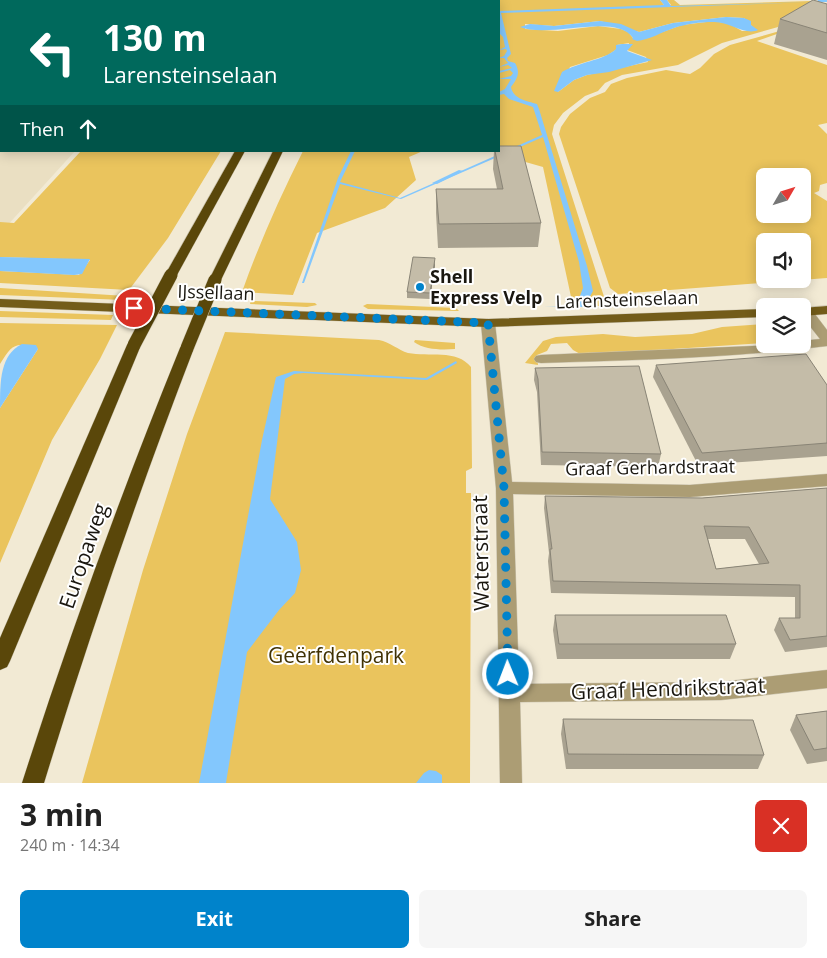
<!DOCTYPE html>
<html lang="en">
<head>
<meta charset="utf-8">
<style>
  body { margin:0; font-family:"Open Sans",sans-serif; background:#f6f6f6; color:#222; height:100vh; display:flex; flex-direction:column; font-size:19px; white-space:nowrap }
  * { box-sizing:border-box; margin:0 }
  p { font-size:16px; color:#767676 }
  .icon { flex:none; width:28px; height:28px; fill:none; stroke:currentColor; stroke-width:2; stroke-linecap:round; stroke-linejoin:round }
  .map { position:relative; height:783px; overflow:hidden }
  .drawer { display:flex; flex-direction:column; background:#fff; flex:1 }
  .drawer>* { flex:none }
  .guide { position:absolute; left:0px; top:0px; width:500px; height:152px; box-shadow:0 2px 12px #0003; background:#00695c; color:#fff; overflow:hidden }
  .needle { width:32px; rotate:51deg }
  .tools { position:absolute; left:756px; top:168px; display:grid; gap:10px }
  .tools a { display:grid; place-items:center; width:55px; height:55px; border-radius:8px; background:#fff; box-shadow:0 2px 12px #0003; font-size:25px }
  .pin { position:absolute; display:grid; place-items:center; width:42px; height:42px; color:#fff; margin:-21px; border:2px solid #fff; border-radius:50%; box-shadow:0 1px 5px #0007 }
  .me { position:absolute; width:55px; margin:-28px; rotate:359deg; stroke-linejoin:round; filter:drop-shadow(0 0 4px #0008) }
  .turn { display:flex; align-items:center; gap:18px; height:105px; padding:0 20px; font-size:22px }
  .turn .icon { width:65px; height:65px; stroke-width:2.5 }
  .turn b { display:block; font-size:35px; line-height:42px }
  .then { display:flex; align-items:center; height:48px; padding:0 20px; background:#0003; gap:10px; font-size:19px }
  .round { display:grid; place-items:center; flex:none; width:52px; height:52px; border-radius:8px; background:#f6f6f6 }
  .headline { display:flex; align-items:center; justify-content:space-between; height:85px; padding:0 20px }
  h1 { font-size:30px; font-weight:700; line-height:38px }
  .cta { display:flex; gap:10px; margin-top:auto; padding:10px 20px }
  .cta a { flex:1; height:58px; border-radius:8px; background:#0083cb; color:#fff; font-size:20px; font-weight:700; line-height:58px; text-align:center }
  .cta a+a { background:#f6f6f6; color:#222 }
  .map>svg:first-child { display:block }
</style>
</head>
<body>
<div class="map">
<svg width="827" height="783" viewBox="0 0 827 783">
  <rect width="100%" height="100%" fill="#f2ead4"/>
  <path fill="#eadfc2" d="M0 102 1 151H75L4 229H0Z"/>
  <g fill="#eac45d" fill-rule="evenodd">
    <path d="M88 0H338L86 1Z"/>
    <path d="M473 0H660L664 5H671L667 0H674L680 5 812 1 778 27 722 43 678 65 622 75 605 83 598 91 585 96 563 113 554 125 552 134 607 306H573L543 167 501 155 499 151V1H472ZM726 17 744 18 751 25 754 31H742L730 24 714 21 682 25 640 40 633 38 628 32 621 29 598 26 558 31 525 29V24L554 26 600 21 639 32 673 23ZM629 43 627 50 646 57 648 62 587 75 574 80 558 92 570 67 608 55 617 49V45Z"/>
    <path d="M808 23 757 41 827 65V123L818 125 827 134V183L820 185 819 191 814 193 827 201V278L618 294 610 288 559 134 561 127 570 114 590 98 605 92 611 84 627 78 666 70 690 74 700 68 714 54 730 45ZM765 176H802V214H765ZM765 241H802V279H765Z"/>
    <path d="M81 151H221L168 238 129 290 0 283V271L79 275 90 260 0 257V222L14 223Z"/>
    <path d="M303 151H423L409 157 416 180 385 208 317 233 293 295 242 292C259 244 280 197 303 151Z"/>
    <path d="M0 288 126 296 124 300 0 295Z"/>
    <path d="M251 301 315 303 317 305 307 307 250 304Z"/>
    <path d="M367 304 456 308 459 311 368 309 363 306Z"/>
    <path d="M0 311 113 315 111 320 0 317Z"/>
    <path d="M0 323 117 325 100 359 52 440 0 563V408L38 349C15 341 12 345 0 364Z"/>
    <path d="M765 324V343L582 355 573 350 567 343 551 344 547 351 537 355 538 365 525 363 543 341 556 337 603 334 635 337 692 334 722 327Z"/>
    <path d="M225 332 379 340C390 342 398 350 408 353 428 357 457 349 471 367L472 468 466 471V493H471L470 783H82L143 570 187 434Z"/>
    <path d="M415 340 455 343V349C442 350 425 350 414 342Z"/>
  </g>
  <g fill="#83c7fd">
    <path d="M660 0H667L671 6 813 2 501 13 511 54 507 58 508 61 515 63C521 73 517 79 511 87 513 99 527 101 537 104L539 109 587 266 593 291 584 307 544 306H576L583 288 579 262 543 137 401 199 340 184 304 283H302L338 178 351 151H355L340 182 400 198 542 135 533 107 509 99 504 94 499 95V92L505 89 511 79H499L511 76 513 73 510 70 499 73V71L512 68 508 65 499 67 508 63 504 58H499L504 56 507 51 506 49 499 50 505 47 503 37 499 33V11L664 5Z"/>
    <path d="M726 17 744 18 751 21V25L758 30C745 36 729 21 713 22 700 22 686 24 674 28 662 32 649 40 637 41L632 39 633 38C615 12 550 39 520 27L530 24 554 26 600 21 621 24 639 32 673 23Z"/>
    <path d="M622 44H633L627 51 652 60 609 72 587 75 574 80 558 92 554 91 562 72C578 62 603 61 616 49V45Z"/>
    <path d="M0 257 90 259 82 274 74 275 0 271Z"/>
    <path d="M22 344 36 345 38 349 0 408C0 381 0 355 22 344Z"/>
    <path d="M456 361 457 363 427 380 303 373 294 374 285 379 270 499 297 542 301 570 295 593 279 610 247 652 226 783H199L262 440 276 377 294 371 426 378Z"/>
    <path d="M429 770 436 771 442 775V783H416L424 773Z"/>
  </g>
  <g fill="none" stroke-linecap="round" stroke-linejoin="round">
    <g fill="#83c7fd" fill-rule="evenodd">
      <path d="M818 0H827V2H817Z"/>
      <path d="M459 170 463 171 437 184 432 183Z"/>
    </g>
    <g stroke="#cfc8b5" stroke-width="1">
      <g id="minor">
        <path d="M806 308 811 309 827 330V346C732 358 637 360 541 363L536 362 534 359 536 356 541 355 802 344V341L820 339 802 316V309Z"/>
        <path d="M488 319 495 323 512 482 690 485 827 474V486L690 497 513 494 519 684 721 682 827 670V688L721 700 520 702 522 783H500L496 488 481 323Z"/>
      </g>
    </g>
    <g stroke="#cfc8b5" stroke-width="1">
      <g id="major">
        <path d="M0 299 488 319 765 309V317L488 327 0 307Z"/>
        <path d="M827 306V314L802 316V308Z"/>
      </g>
    </g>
    <g stroke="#cfc8b5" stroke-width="1">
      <g id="highway">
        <path d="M235 151H245L177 275 171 279 166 278 165 275Z"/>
        <path d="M273 151H283L221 280 220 283H210L209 280Z"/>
        <path d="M134 341 139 342 141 345 10 661 7 667 0 670V638L127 345 129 342Z"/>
        <path d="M187 344 192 345 194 348C139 491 89 636 44 783H22C69 636 122 491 180 348L182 345Z"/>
      </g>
    </g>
    <use href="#minor" fill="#ac9d74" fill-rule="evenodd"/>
    <use href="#major" fill="#735c19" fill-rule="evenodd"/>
    <use href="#highway" fill="#5a470a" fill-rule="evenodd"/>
    <g stroke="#cfc8b5" stroke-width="14" stroke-linecap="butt">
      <g id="highway-bridge">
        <path d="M134 345 171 275"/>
        <path d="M187 348 215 280"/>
      </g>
    </g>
    <use href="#highway-bridge" stroke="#5a470a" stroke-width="13"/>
  </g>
  <g fill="#a9a290" fill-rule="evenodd">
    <path d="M0 0 1 1V17H0Z"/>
    <path d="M827 4V60L774 44 780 19Z"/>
    <path d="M1 49V95H0V50Z"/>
    <path d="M494 151H499L541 223 538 247 438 248 436 213V189H497L493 169Z"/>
    <path d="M435 265 430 299 407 298V292Z"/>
    <path d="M656 365 827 385V456L698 465 653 377Z"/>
    <path d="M535 368 661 454 658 467 541 465 537 392 534 380Z"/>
    <path d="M827 488V647L785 652 774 630 779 618H795V597L551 593 548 561 549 553 544 508 545 496 702 498ZM708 539H745L759 564 716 569Z"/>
    <path d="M555 615 736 644 730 659H557L553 630Z"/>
    <path d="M827 711V761L807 764 790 730 796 715Z"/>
    <path d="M563 719 764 755 758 769H566L561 734Z"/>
  </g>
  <g fill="#898476">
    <path d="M57 0H74L72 1H55Z"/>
    <path d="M435 258V265L430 299V293Z"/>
  </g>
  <g fill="#c4bca8" stroke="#898476" fill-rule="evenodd">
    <path d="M0 0H57L55 1H1V8H0Z"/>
    <path d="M813 0 827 4V33L780 19Z"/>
    <path d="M1 49V85H0V50Z"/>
    <path d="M499 146H521L541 223 439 224 436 189H503L495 151H499Z"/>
    <path d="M413 257 435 258 430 293 407 292Z"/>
    <path d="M806 354 827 385V443L702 453 656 365Z"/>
    <path d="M639 366 661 454 542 452 538 379 535 368Z"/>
    <path d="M827 488V636L790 640 779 618H800V585L553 581 550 549H552L545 496 702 498ZM704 526 749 527 769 563 716 569Z"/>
    <path d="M555 615H726L736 644H559Z"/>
    <path d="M827 711V748L814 750 796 715Z"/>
    <path d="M563 719 753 720 764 755 568 754Z"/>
  </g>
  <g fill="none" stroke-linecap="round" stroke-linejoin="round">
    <path stroke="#0083cb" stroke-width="9" stroke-dasharray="0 16.2" d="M134 308 488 323 504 488 508 674"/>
  </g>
  <circle fill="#0083cb" stroke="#fff" stroke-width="2" cx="420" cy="287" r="5"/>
  <g text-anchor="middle" stroke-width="4" stroke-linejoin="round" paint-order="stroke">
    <g font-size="18" font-weight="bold" fill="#1a1710" stroke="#fff" text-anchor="start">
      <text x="430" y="283">Shell<tspan x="430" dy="21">Express Velp</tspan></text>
    </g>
    <g font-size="18" fill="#1a1710" stroke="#fff">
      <text transform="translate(216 293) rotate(2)" y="6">IJssellaan</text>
      <text transform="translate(627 300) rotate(-2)" y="6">Larensteinselaan</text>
      <text transform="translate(650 468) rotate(-1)" y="6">Graaf Gerhardstraat</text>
    </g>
    <g font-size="21" fill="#1a1710" stroke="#fff">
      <text transform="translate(481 553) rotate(-91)" y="7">Waterstraat</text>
      <text transform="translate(84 556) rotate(-71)" y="7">Europaweg</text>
      <text transform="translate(668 689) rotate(-2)" y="7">Graaf Hendrikstraat</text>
    </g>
    <g font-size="21" fill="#413203" stroke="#fff">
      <text x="336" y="663">Geërfdenpark</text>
    </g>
  </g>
</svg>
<div class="tools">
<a><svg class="needle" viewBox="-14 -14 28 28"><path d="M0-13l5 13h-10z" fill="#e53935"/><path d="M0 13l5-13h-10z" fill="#767676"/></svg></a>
<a><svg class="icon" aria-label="sound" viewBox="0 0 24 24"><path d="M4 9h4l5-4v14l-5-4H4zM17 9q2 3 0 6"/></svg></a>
<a><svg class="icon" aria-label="layers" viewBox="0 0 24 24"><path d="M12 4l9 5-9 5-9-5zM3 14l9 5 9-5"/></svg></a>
</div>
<div class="pin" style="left:134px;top:308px;background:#d93025"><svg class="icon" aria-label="arrive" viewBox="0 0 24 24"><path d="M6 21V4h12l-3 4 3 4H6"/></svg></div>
<svg class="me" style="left:508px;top:674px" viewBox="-20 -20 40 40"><circle r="17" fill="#0083cb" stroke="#fff" stroke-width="3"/><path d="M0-11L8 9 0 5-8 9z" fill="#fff"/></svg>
<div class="guide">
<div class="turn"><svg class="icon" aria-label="left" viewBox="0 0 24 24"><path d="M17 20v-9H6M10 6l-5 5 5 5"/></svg><div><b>130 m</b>Larensteinselaan</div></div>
<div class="then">Then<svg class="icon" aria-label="ahead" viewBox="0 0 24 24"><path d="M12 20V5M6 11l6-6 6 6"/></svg></div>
</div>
</div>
<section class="drawer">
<div class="headline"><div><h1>3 min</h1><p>240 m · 14:34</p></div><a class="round" style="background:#d93025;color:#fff"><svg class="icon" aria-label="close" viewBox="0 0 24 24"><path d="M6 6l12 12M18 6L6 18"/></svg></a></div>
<div class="cta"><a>Exit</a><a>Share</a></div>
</section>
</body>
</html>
